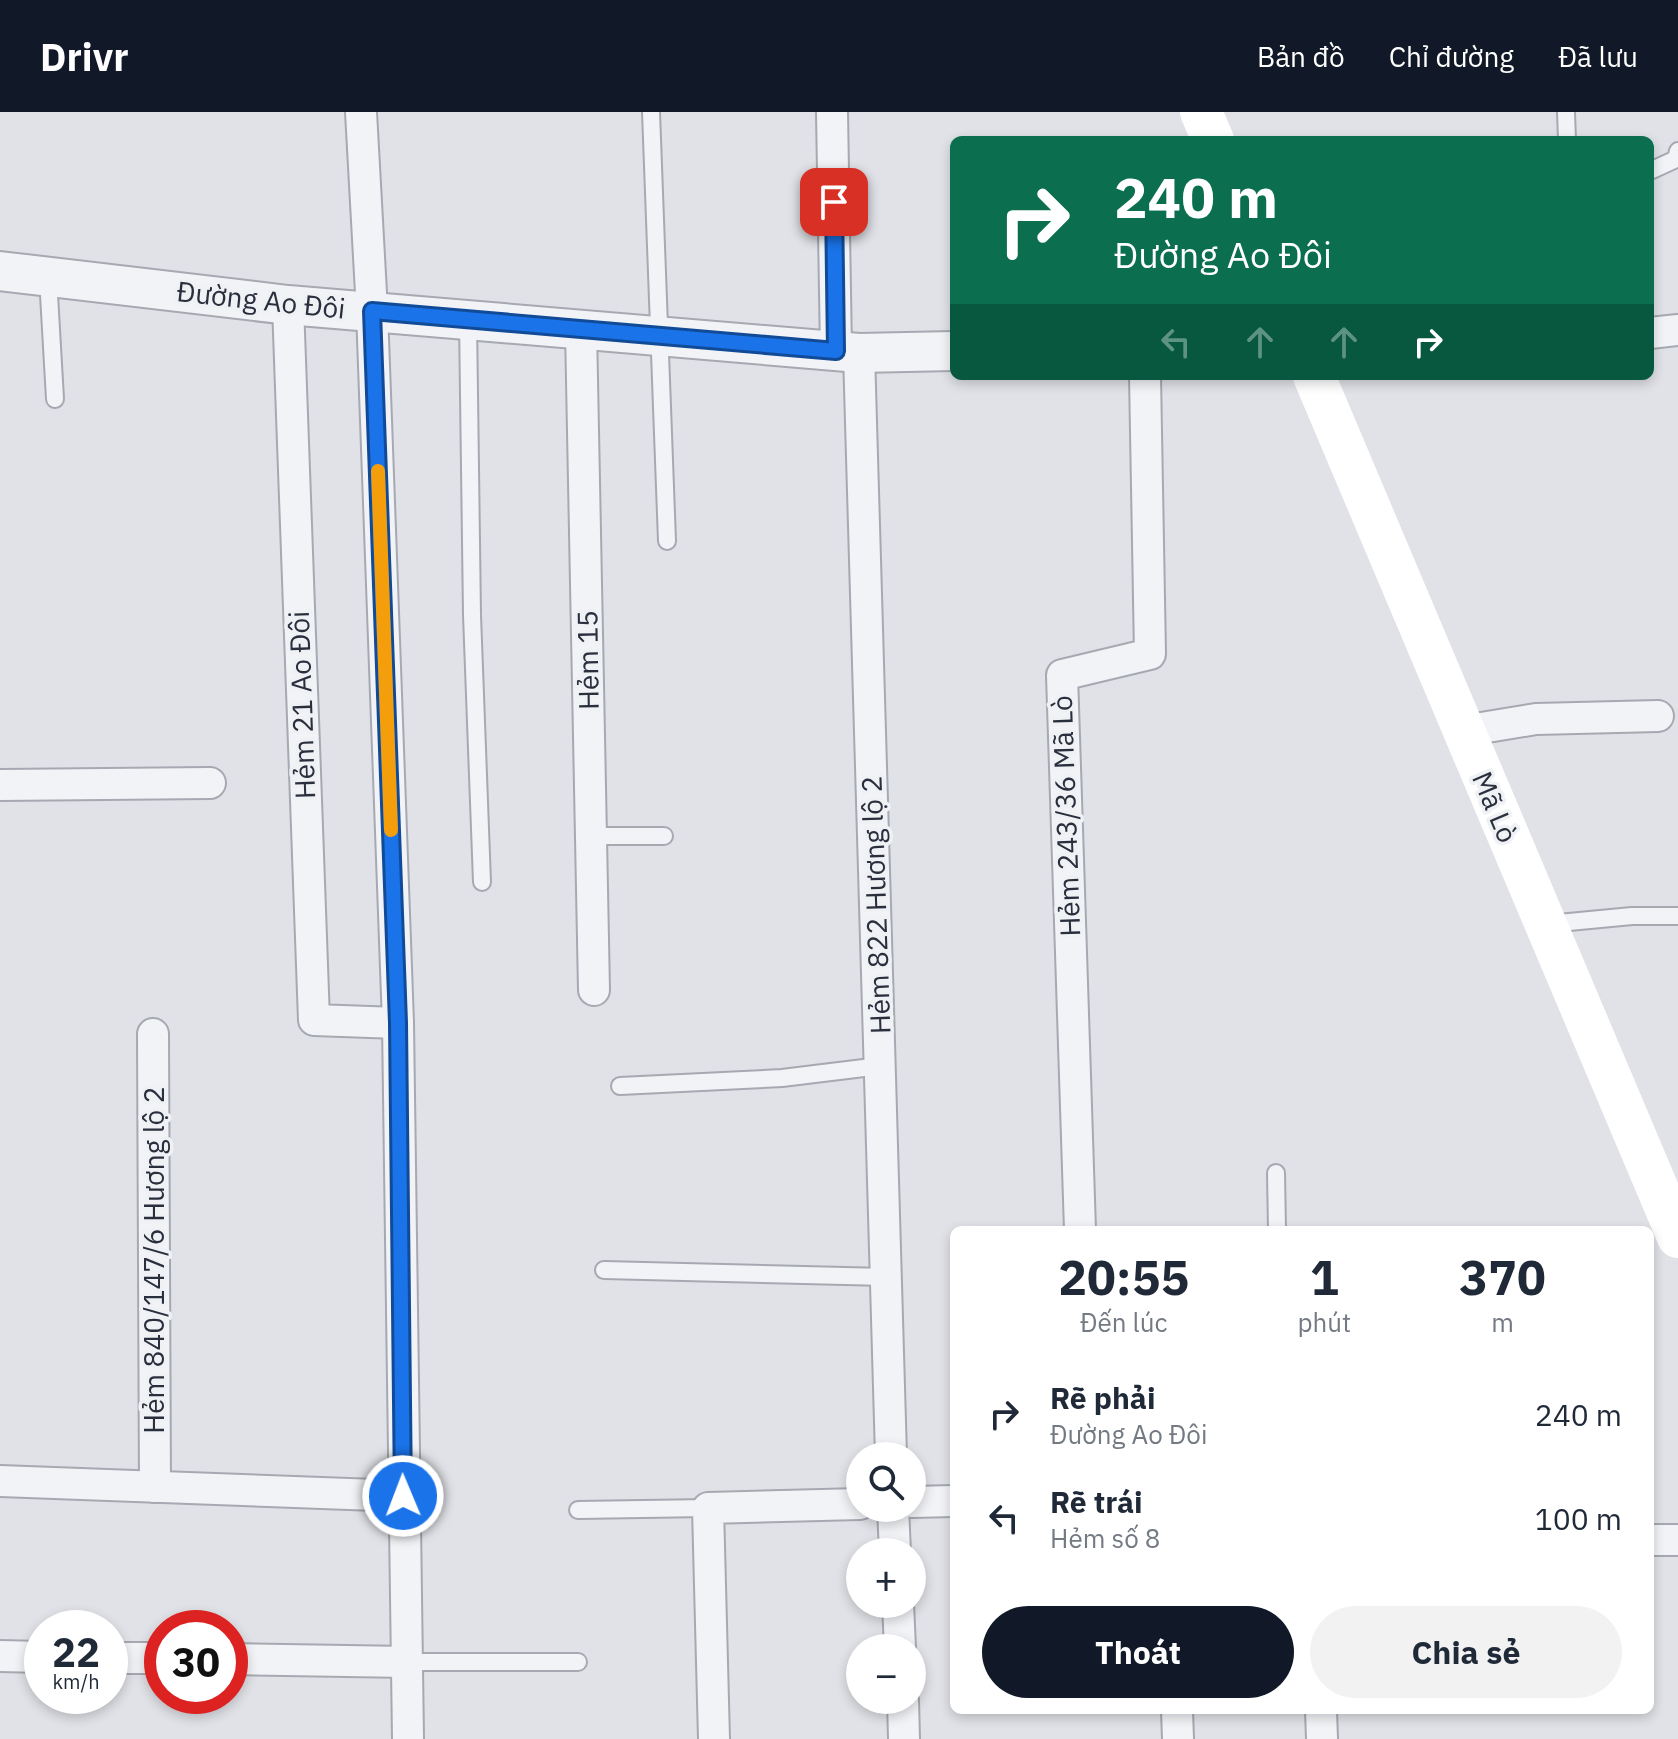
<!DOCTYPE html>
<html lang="vi">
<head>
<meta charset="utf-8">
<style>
  body { margin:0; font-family:"IBM Plex Sans",sans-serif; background:#f2f2f3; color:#1f2937; height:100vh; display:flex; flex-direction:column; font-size:30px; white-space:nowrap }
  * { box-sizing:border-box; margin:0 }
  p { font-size:26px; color:#747a83 }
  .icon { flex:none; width:44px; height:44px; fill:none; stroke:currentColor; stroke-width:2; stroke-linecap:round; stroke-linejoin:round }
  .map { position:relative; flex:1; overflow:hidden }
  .panel { position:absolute; left:950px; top:1114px; width:704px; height:488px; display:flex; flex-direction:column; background:#fff; border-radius:12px; box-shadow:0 4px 12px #0003 }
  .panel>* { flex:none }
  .guide { position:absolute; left:950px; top:24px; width:704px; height:244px; border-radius:12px; box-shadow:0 4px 12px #0003; background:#0b6e4f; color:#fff; overflow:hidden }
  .controls { position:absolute; left:846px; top:1330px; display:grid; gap:16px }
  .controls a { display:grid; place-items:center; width:80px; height:80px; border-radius:50%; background:#fff; box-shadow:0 4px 12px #0003; font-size:40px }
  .speed { position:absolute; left:24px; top:1498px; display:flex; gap:16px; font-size:40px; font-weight:700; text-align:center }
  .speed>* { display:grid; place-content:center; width:104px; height:104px; border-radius:50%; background:#fff; box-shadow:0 4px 12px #0003; line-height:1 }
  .speed small { font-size:20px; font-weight:400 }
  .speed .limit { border:12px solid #d22; background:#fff; color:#111 }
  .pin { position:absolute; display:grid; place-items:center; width:68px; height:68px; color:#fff; margin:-34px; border-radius:16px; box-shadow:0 4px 12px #0006 }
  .me { position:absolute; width:88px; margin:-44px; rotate:359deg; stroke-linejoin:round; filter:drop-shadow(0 0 6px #0008) }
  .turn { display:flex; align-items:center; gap:28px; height:168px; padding:0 32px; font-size:36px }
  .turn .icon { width:104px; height:104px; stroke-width:2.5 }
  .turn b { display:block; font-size:56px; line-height:68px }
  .lanes { display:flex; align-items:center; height:76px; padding:0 32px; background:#0003; justify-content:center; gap:40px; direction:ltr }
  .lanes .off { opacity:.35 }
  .eta { display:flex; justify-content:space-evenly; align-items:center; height:136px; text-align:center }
  .eta b { font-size:48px; font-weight:800; line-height:56px }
  .button { display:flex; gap:16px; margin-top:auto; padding:16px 32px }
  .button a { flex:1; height:92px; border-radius:48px; background:#111827; color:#fff; font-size:32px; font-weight:800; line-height:92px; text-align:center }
  .button a+a { background:#f2f2f3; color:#1f2937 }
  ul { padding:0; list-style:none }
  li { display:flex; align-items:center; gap:24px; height:104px; padding:0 32px }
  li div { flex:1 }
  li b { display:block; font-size:30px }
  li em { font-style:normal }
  header { display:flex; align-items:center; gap:48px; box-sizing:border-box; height:112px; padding:0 40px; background:#111827; color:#fff }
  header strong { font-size:38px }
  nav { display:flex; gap:44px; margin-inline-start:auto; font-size:28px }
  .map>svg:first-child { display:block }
</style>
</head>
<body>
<header>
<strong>Drivr</strong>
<nav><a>Bản đồ</a><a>Chỉ đường</a><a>Đã lưu</a></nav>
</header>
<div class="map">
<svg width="1678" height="1627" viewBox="0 0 1678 1627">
  <rect width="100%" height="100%" fill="#e0e2e7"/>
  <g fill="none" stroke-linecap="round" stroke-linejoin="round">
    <g stroke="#a6a9b1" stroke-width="20">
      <g id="service">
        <path d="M651 0 667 429"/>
        <path d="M1566 0 1567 28"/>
        <path d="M1650 59 1676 47 1678 39"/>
        <path d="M48 165 55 287"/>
        <path d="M468 208 472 503 482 770"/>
        <path d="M591 724H664"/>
        <path d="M1548 812 1632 804H1678"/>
        <path d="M620 974 782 966 880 954"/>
        <path d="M1276 1061 1277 1118"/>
        <path d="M604 1158 886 1165"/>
        <path d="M578 1398 708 1396"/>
        <path d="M408 1550H578"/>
      </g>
    </g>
    <g stroke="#a6a9b1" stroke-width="34">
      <g id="minor">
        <path d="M361 0 372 199 398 911 408 1627"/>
        <path d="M832 0 836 239"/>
        <path d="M288 193 314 908 398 911"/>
        <path d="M581 217 594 878"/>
        <path d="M1650 221 1678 218"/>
        <path d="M859 241 891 1344"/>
        <path d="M1463 619 1536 607 1658 604"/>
        <path d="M0 673 210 671"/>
        <path d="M153 922 155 1375"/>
        <path d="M1080 1118 1062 563 1150 542 1145 264"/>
        <path d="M0 1369 403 1384"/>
        <path d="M912 1390 954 1389"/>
        <path d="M893 1396 895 1440"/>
        <path d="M1650 1428H1678"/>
        <path d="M898 1492 900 1536"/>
        <path d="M0 1544 42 1545"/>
        <path d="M110 1546H162"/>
        <path d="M230 1547 408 1550"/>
        <path d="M903 1588 904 1627"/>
        <path d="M1177 1598 1178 1627"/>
        <path d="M1321 1598 1322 1627"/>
        <path d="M714 1627 708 1396 860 1392"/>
      </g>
    </g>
    <g stroke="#a6a9b1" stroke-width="42">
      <path id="tertiary" d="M0 159 288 193 859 241 954 239"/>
    </g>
    <use href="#service" stroke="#f2f3f6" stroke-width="16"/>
    <use href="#minor" stroke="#f2f3f6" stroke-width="30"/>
    <use href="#tertiary" stroke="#f2f3f6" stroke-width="38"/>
    <g stroke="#fff" stroke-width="42">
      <path d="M1201 0 1213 28"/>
      <path d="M1314 264 1678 1125"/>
    </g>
  </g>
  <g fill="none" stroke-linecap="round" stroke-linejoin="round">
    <g stroke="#114b97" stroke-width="20">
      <path id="route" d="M403 1384 398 911 372 199 836 239 834 90"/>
    </g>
    <use href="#route" stroke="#1a73e8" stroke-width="14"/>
    <path stroke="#f59e0b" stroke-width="14" d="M378 359 391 718"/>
  </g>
  <g text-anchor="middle" stroke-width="7" stroke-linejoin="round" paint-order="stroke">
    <g font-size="28" fill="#2a2f3d" stroke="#eff1f5">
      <text transform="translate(261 188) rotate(6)" y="10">Đường Ao Đôi</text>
      <text transform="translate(588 548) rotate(-91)" y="10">Hẻm 15</text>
      <text transform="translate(302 593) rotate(-92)" y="10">Hẻm 21 Ao Đôi</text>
      <text transform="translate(1495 695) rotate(67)" y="10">Mã Lò</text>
      <text transform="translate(1066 704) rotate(-92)" y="10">Hẻm 243/36 Mã Lò</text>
      <text transform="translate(876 793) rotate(-92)" y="10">Hẻm 822 Hương lộ 2</text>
      <text transform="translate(154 1148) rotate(-90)" y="10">Hẻm 840/147/6 Hương lộ 2</text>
    </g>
  </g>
</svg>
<div class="controls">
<a><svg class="icon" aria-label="search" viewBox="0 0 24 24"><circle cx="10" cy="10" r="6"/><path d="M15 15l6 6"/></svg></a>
<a>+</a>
<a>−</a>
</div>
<div class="speed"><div>22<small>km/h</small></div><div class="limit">30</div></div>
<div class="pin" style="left:834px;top:90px;background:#d93025"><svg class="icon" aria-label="arrive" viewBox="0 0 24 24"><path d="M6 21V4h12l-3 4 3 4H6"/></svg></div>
<svg class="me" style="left:403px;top:1384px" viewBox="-20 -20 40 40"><circle r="17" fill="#1a73e8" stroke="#fff" stroke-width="3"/><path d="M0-11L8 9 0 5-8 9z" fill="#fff"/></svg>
<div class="guide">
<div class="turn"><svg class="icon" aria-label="right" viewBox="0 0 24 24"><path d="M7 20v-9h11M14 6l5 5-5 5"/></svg><div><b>240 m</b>Đường Ao Đôi</div></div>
<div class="lanes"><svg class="icon off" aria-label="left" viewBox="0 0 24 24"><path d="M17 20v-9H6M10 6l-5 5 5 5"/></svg><svg class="icon off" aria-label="ahead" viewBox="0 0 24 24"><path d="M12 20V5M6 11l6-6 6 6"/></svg><svg class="icon off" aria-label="ahead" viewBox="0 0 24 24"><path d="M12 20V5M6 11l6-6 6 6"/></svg><svg class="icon" aria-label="right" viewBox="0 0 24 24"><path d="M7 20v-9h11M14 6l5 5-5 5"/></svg></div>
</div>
<section class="panel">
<div class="eta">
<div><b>20:55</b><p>Đến lúc</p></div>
<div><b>1</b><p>phút</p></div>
<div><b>370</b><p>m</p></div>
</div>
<ul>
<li><svg class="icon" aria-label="right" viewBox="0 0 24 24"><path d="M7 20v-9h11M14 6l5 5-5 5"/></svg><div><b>Rẽ phải</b><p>Đường Ao Đôi</p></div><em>240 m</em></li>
<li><svg class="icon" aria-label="left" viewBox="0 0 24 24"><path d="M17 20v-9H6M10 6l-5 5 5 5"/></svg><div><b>Rẽ trái</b><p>Hẻm số 8</p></div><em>100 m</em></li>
</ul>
<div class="button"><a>Thoát</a><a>Chia sẻ</a></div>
</section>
</div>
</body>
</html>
